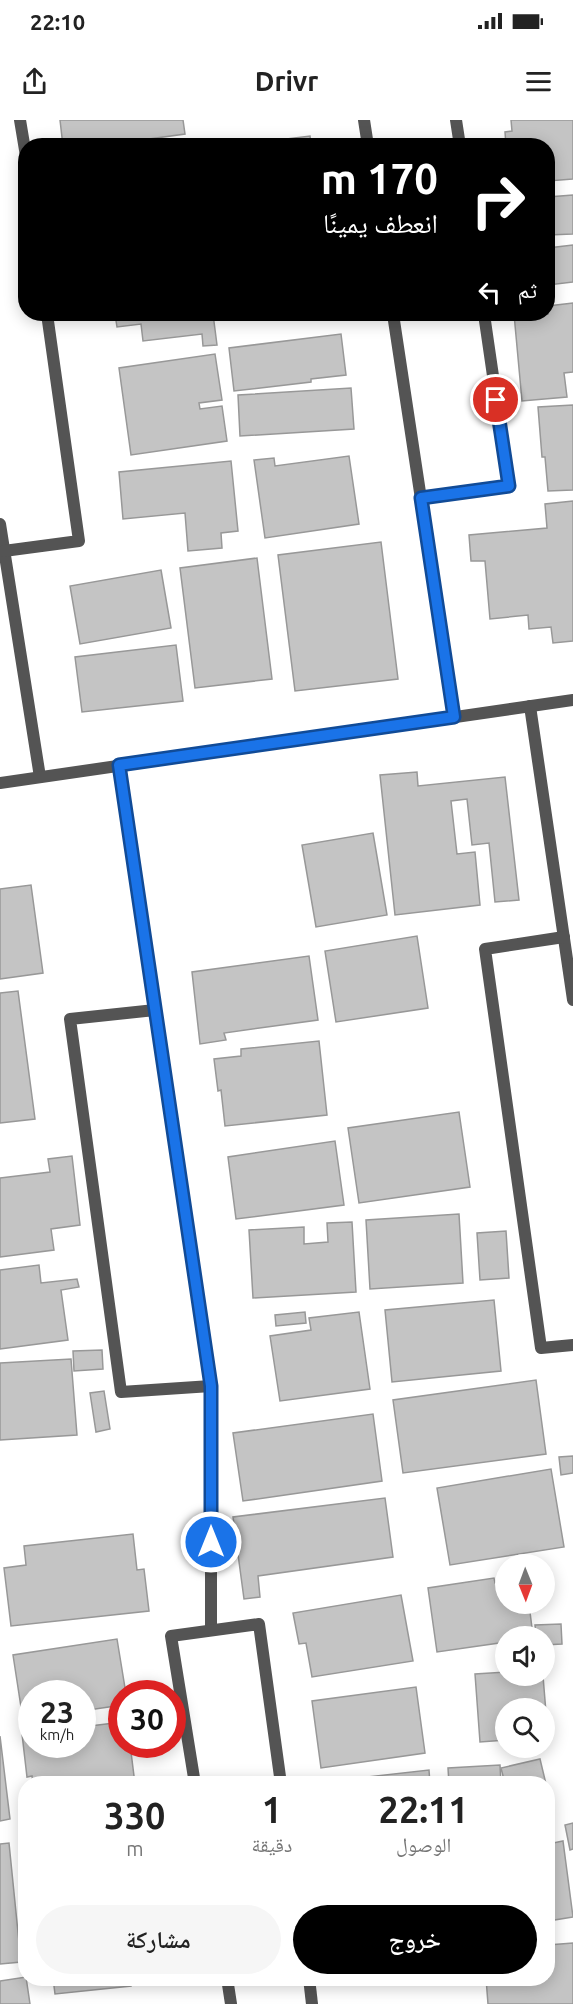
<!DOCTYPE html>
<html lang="ar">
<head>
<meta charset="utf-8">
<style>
  body { margin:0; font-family:Ubuntu,"Noto Naskh Arabic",sans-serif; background:#f6f6f6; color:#222; direction:rtl; height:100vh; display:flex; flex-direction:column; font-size:22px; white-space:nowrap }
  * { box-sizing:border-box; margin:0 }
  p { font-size:20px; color:#767676 }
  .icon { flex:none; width:33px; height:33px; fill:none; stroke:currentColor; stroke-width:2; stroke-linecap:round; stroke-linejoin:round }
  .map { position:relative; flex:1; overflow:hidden; direction:ltr }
  .sheet { position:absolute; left:18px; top:1656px; width:537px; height:210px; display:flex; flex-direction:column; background:#fff; border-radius:24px; box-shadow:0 3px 15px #0003; direction:rtl }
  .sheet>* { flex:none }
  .banner { position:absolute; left:18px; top:18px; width:537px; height:183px; border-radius:24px; box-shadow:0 3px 15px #0003; direction:rtl; background:#000; color:#fff; overflow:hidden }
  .needle { width:39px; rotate:179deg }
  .controls { position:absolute; left:495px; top:1434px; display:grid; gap:12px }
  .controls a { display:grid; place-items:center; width:60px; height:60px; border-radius:50%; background:#fff; box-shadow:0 3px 15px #0003; font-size:30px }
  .speed { position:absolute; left:18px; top:1560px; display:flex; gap:12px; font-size:30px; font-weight:700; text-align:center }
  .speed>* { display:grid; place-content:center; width:78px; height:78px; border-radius:50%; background:#fff; box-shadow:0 3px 15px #0003; line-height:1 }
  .speed small { font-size:15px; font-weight:400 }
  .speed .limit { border:9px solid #d22; background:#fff; color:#111 }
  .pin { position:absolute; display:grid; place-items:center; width:51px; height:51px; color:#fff; margin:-26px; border:3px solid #fff; border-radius:50%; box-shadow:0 2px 6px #0007 }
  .me { position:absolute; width:66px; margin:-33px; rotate:0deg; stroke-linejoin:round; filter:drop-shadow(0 0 4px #0008) }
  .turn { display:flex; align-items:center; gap:21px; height:126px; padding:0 18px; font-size:27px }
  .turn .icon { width:78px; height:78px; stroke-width:2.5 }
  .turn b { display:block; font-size:42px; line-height:51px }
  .then { display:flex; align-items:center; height:57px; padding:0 18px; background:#0003; gap:12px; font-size:22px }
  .eta { display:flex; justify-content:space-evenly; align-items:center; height:102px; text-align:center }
  .eta b { font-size:36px; font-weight:600; line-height:42px }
  .primary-button { display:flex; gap:12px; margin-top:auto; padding:12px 18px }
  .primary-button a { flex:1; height:69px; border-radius:36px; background:#000; color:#fff; font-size:24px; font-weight:600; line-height:69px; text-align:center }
  .primary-button a+a { background:#f6f6f6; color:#222 }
  .status { display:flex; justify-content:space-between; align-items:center; height:42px; padding:0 30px; background:#fff; direction:ltr }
  .status svg { height:16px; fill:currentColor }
  header { display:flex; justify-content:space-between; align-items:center; height:78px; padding:0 18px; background:#fff; font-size:27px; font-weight:600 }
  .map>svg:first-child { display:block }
</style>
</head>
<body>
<div class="status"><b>22:10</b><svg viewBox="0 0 49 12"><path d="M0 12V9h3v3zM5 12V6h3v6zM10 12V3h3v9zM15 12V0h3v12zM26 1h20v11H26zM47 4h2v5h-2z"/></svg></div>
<header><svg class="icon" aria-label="menu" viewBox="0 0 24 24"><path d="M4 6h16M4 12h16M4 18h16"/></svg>Drivr<svg class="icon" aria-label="share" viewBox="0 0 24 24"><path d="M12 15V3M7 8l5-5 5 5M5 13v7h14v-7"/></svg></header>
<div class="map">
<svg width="573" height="1884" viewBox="0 0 573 1884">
  <rect width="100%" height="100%" fill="#fff"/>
  <g fill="#c4c4c4" stroke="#989898" stroke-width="1.5">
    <path d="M60 0H183L185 14 98 26H63Z"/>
    <path d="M511 0H573V59L548 61V26H506L505 12 512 11Z"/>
    <path d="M310 16 311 26H230Z"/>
    <path d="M573 75V114L548 115V77Z"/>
    <path d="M573 125V162L548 165V128Z"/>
    <path d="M573 183V252L564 253 567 277 522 281 514 194H548V186Z"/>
    <path d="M115 194H213L217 225 203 226 202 214 143 221 141 204 117 207Z"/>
    <path d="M341 214 346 255 311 259V262L234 271 229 228Z"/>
    <path d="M215 234 222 280 199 283 200 289 222 286 227 321 131 335 119 248Z"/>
    <path d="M351 268 354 309 240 316 238 275Z"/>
    <path d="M573 285V370L548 371 545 337H542L538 287Z"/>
    <path d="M349 336 359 404 265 418 254 340 274 338 275 346Z"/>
    <path d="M231 341 238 411 221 413 222 428 188 431 185 393 123 399 119 352Z"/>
    <path d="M573 381V521L553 523 551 507 529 509 528 495 490 499 485 441H471L469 415 547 408 545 384Z"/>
    <path d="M381 422 398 559 295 571 278 435Z"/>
    <path d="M257 438 272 559 195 568 180 448Z"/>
    <path d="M161 450 171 508 80 524 70 466Z"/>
    <path d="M176 525 183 581 82 592 75 537Z"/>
    <path d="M417 652 418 666 505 657 519 780 495 782 489 723 472 725 467 679 451 681 457 734 475 732 480 785 395 795 380 655Z"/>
    <path d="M373 713 387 795 316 807 302 725Z"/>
    <path d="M31 765 43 853 0 859V769Z"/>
    <path d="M417 816 428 888 336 902 325 831Z"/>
    <path d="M309 836 318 900 224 913 226 920 200 924 192 852Z"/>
    <path d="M18 871 35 999 0 1003V873Z"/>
    <path d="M319 921 327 995 225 1006 221 970 218 971 214 939 241 936V929Z"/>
    <path d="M459 992 470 1067 359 1083 348 1008Z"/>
    <path d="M335 1021 344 1085 236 1099 228 1037Z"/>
    <path d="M72 1036 80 1105 51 1109 54 1130 0 1137V1058L50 1052 48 1039Z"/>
    <path d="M459 1094 463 1163 370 1169 366 1100Z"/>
    <path d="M352 1102 356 1172 253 1178 249 1110 304 1107V1124L328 1122 327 1103Z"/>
    <path d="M506 1111 509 1158 480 1160 477 1113Z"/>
    <path d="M39 1145 41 1163 77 1159 79 1167 61 1170 68 1220 0 1229V1150Z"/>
    <path d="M494 1180 501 1251 392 1262 385 1190Z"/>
    <path d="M305 1192 306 1203 276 1206 275 1195Z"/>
    <path d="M359 1192 370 1269 280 1281 270 1216 311 1210 309 1198Z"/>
    <path d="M102 1230 103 1249 74 1251 73 1231Z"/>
    <path d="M71 1239 77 1315 0 1320V1243Z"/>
    <path d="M536 1260 546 1334 403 1353 393 1280Z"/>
    <path d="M104 1271 110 1309 96 1312 90 1273Z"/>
    <path d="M373 1294 382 1361 243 1381 233 1313Z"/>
    <path d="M573 1336V1353L561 1355 559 1337Z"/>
    <path d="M551 1349 564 1427 450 1445 437 1368Z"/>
    <path d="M385 1378 393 1437 258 1456 260 1477 244 1479 233 1397Z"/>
    <path d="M133 1414 137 1450 144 1449 149 1491 11 1506 4 1448 26 1445 24 1426Z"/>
    <path d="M494 1458 495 1463 506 1462V1484H536H529L533 1516H506V1522L437 1532 428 1468Z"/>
    <path d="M401 1475 413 1541 312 1557 306 1523 299 1524 293 1493Z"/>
    <path d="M561 1504 562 1524 544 1525V1516H536L535 1505Z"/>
    <path d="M117 1519 126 1574H122V1585L82 1591V1574H32V1598L23 1600 13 1535Z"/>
    <path d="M506 1552V1556H543L548 1617H544V1588H506V1620L480 1622 475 1554Z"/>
    <path d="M416 1567 425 1633 321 1648 312 1581Z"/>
    <path d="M122 1602V1624H130L135 1664H33L32 1656 27 1657 22 1614 32 1613V1624H82V1607Z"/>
    <path d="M0 1616 10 1699 0 1701Z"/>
    <path d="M540 1639 546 1664H505L501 1648Z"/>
    <path d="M500 1645 501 1664H449L448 1648Z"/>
    <path d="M429 1650 430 1664H314V1663Z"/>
    <path d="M548 1671 554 1701 548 1703Z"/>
    <path d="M573 1703V1729L570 1730 565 1705Z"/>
    <path d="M563 1721 573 1797 548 1801V1724Z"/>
    <path d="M9 1723 21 1842 0 1844V1724Z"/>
    <path d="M573 1823V1884H488L486 1858H548V1825Z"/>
    <path d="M26 1857 30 1884H0V1861Z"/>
    <path d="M53 1858H130L131 1866 55 1874Z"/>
  </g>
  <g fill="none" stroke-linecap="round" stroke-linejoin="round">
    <g stroke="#545454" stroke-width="12">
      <path d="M20 0 26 36"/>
      <path d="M364 0 368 26"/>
      <path d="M456 0 460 26"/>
      <path d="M393 194 454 597"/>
      <path d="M421 378 509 366 484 194"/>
      <path d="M0 404 40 657"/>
      <path d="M4 431 79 421 47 194"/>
      <path d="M530 586 573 880"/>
      <path d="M119 645 211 1266 121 1272 70 899 155 890"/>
      <path d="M0 663 573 580"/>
      <path d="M564 817 485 829 541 1228 573 1225"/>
      <path d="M211 1266V1510"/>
      <path d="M195 1664 171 1516 259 1504 281 1664"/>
      <path d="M227 1858 231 1884"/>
      <path d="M309 1858 312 1884"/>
    </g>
  </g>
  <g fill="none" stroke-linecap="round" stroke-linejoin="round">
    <g stroke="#114b97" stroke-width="15">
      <path id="route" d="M211 1422V1266L119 645 454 597 421 378 509 366 496 280"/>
    </g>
    <use href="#route" stroke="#1a73e8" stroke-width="10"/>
  </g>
</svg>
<div class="controls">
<a><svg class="needle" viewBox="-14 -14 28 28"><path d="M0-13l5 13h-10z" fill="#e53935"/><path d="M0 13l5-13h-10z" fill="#767676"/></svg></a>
<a><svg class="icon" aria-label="sound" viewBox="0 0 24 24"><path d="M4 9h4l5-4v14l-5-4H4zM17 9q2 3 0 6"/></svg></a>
<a><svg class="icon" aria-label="search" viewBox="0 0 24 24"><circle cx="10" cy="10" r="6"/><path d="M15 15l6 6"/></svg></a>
</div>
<div class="speed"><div>23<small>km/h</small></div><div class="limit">30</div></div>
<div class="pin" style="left:496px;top:280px;background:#d93025"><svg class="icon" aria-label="arrive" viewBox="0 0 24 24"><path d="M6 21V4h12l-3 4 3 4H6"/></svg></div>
<svg class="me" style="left:211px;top:1422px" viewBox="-20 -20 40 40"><circle r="17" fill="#1a73e8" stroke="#fff" stroke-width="3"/><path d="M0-11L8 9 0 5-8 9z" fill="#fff"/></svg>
<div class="banner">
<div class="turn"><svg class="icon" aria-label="right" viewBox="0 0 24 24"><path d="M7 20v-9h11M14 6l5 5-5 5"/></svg><div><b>170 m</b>انعطف يمينًا</div></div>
<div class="then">ثم<svg class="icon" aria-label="left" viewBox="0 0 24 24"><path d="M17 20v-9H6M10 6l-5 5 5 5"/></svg></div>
</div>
<section class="sheet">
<div class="eta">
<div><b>22:11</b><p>الوصول</p></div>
<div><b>1</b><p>دقيقة</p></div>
<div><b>330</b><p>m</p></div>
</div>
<div class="primary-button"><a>خروج</a><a>مشاركة</a></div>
</section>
</div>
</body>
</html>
